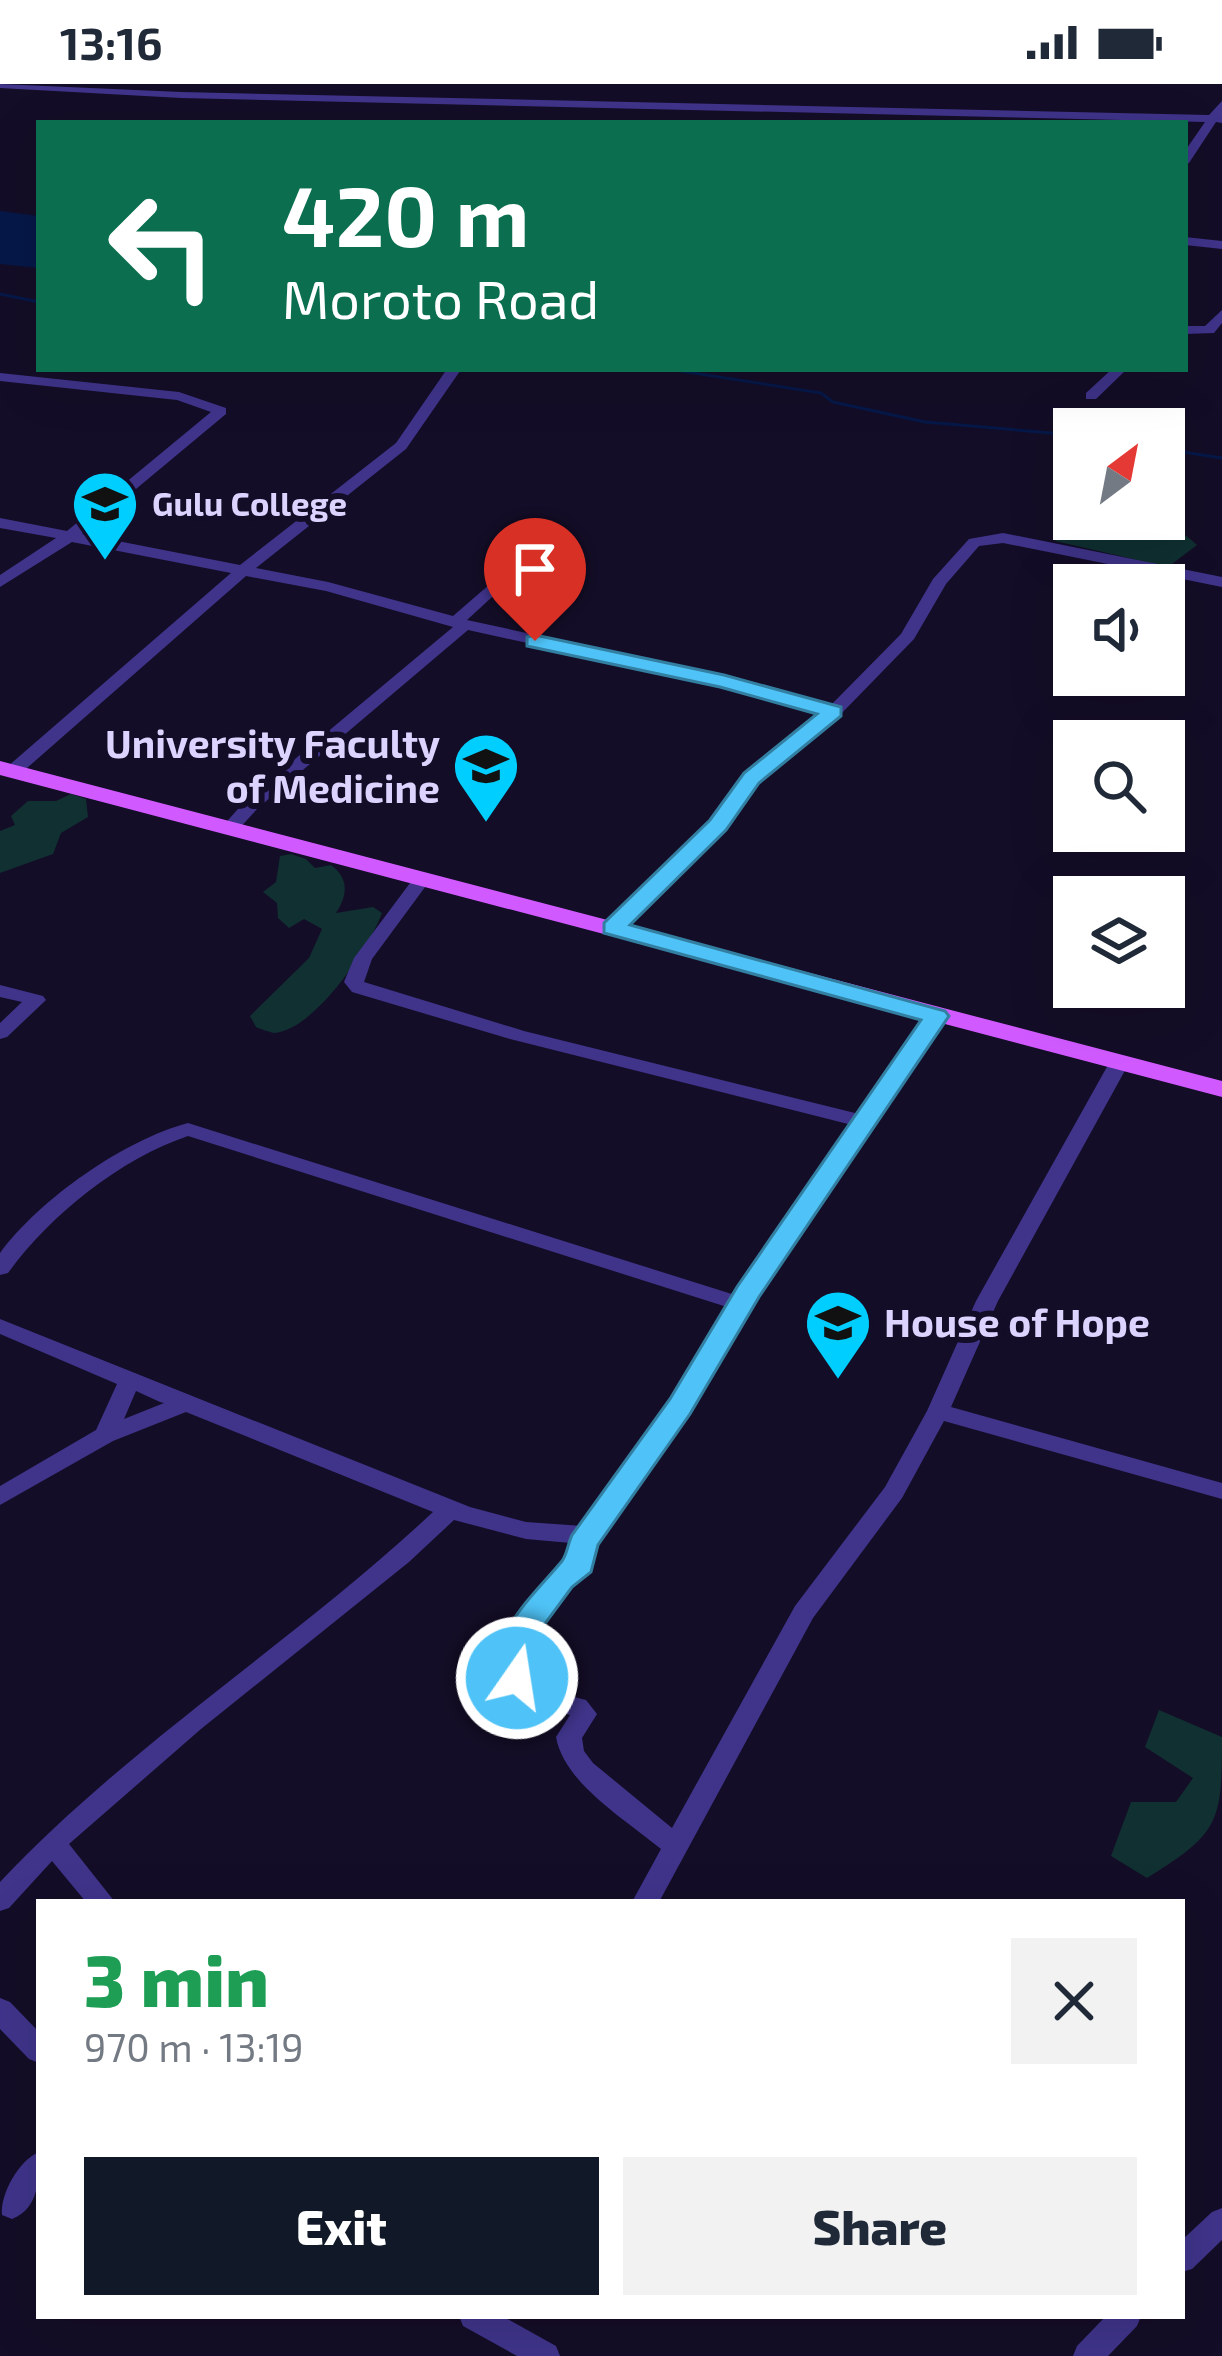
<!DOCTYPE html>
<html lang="en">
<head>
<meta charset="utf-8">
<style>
  body { margin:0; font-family:"Exo 2",sans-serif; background:#f2f2f3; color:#1f2937; height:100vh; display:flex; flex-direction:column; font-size:45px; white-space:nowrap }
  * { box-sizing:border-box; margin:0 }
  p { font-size:39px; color:#747a83 }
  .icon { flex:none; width:66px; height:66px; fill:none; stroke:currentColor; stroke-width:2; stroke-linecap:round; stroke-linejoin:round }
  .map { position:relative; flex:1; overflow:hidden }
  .sheet { position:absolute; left:36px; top:1815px; width:1149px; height:420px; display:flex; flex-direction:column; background:#fff; border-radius:0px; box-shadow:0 12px 48px #0002 }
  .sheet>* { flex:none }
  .banner { position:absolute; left:36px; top:36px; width:1152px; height:252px; border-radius:0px; box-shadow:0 12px 48px #0002; background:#0b6e4f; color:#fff; overflow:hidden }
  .needle { width:78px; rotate:32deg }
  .buttons { position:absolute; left:1053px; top:324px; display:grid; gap:24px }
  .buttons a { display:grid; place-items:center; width:132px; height:132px; border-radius:0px; background:#fff; box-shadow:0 12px 48px #0002; font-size:60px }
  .pin { position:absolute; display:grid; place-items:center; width:102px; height:102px; color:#fff; margin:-123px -51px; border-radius:50% 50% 50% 0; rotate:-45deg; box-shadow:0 0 12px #0007 }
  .pin .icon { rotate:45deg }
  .me { position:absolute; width:132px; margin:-66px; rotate:13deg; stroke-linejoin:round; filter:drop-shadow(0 0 9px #0008) }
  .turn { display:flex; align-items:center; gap:42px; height:252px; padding:0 48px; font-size:54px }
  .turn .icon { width:156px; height:156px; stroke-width:2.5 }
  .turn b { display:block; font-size:84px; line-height:102px }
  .round { display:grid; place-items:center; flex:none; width:126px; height:126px; border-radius:0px; background:#f2f2f3 }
  .head { display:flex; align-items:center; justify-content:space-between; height:204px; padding:0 48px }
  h1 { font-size:72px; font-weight:800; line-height:90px; color:#1e9e55 }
  .action { display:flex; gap:24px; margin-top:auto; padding:24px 48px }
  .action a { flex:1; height:138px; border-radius:0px; background:#111827; color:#fff; font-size:48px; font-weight:800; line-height:138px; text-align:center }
  .action a+a { background:#f2f2f3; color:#1f2937 }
  .status { display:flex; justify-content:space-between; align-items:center; height:84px; padding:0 60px; background:#fff; direction:ltr }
  .status svg { height:33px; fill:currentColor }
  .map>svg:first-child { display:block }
</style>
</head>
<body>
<div class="status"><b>13:16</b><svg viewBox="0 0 49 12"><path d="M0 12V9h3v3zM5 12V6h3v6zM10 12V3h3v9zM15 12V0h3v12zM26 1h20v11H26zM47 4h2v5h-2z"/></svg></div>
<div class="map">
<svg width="1222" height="2272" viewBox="0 0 1222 2272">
  <rect width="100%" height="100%" fill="#140d27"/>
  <g fill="#103032">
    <path d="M1074 431V435C1118 435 1164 428 1197 461L1168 483 1055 457Z"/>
    <path d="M71 710 86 715 88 733 61 749 53 770 0 789V747L15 741 11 732 28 717H56Z"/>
    <path d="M291 770 306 775 315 784 331 781C350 795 347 812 336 829L373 823 382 829C369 864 315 946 274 949 273 949 257 944 256 943L250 932 309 874 322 845 304 835 289 844 278 834 277 819 263 808 276 798 280 772Z"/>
    <path d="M1159 1626 1222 1653C1222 1738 1220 1749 1147 1794L1111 1772 1131 1718H1176L1193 1694 1145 1663Z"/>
  </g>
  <path fill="#061848" d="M0 127 39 132V184L0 180Z"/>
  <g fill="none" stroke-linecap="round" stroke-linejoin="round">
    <g stroke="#061848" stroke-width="3">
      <path d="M0 210 39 218"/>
      <path d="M668 285 821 309 833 318 925 338 1074 351"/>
      <path d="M1164 365 1222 374"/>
    </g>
    <g fill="#3f348a" fill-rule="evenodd">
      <path d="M0 0 181 8 1209 31 1222 17V39L1216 38 1189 79 1185 80V67L1205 38 181 14 0 4Z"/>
      <path d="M1185 153 1222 157V165L1185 161Z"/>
      <path d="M1222 226V239L1214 249 1185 250V242H1205Z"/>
      <path d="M447 285 460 287 406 365 256 484 328 498 453 532 535 461 543 466 540 469 467 536 724 592 830 622 901 550 933 495 969 455 1003 449 1222 493V503L1003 459 979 462 946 500 914 555 839 632 758 698 724 745 620 848H606L604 844 606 840 712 737 746 690 821 630 721 601 468 546 258 724 236 748 230 749 221 744 246 716 453 543 326 507 246 492 19 691H7V683L231 489 72 458 0 503V491L56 454 0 444V434L67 447 211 328 177 316 0 297V289L179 308 226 324V330L82 450 240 481 396 359Z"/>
      <path d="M1112 285H1127L1096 315H1086V309Z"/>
      <path d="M422 790 431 795 372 875 364 898 524 947 859 1030 929 928H943L946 932 749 1223 688 1328 595 1460 588 1486 557 1517 530 1559 529 1590 551 1607 586 1616 597 1630 582 1654 584 1667 593 1679 672 1744 795 1522 885 1403 927 1327 976 1217 1108 981 1118 975 1128 981 998 1217 951 1323 1222 1399V1415L944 1337 902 1414 813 1534 659 1818H632L661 1765C626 1736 564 1699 556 1653L570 1631 534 1621 505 1594C506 1555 514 1536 539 1505 555 1486 567 1486 571 1459L526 1455 454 1436 409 1478 201 1645 69 1760 115 1818H86L52 1777 9 1824 0 1827V1798C131 1659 294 1558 433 1428L186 1328 113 1357 0 1421V1402L96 1346 117 1300 0 1250V1235L470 1423 526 1438 583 1442 672 1317 727 1223 188 1052C120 1075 50 1131 8 1189L0 1191V1169C40 1115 124 1056 188 1039L735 1211 852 1041 510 955 352 908 344 898 354 874 416 791ZM136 1307 160 1318 164 1319 124 1335Z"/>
      <path d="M0 901 43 912 46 916 7 953 0 955V939L22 918 0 913Z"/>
      <path d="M0 1914 10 1918 39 1948V1979L29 1975 0 1945Z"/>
      <path d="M39 2068C39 2094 40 2124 12 2135L2 2131C0 2110 19 2076 39 2068Z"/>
      <path d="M1222 2124V2156L1192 2185 1182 2188V2156L1212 2128Z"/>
      <path d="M459 2232H502L556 2262 560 2272H517L463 2242Z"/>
      <path d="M1106 2232H1141L1137 2242 1108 2272H1073L1077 2262Z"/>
    </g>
    <path fill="#d05aff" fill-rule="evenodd" d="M0 677 1222 997V1013L0 691Z"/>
  </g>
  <path fill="#4fc3f7" stroke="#337fa1" stroke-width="3" d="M535 551 724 591 841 623V632L759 699 726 746 630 841 945 927 949 932 759 1213 690 1330 598 1461 591 1488 572 1503 538 1549 528 1603H505C480 1556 536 1509 562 1477 567 1471 568 1459 572 1451L670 1315 737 1203 921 936 604 849V839L710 736 744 689 817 630 720 603 527 562V553Z"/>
  <defs>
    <g id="school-pin" transform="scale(3.45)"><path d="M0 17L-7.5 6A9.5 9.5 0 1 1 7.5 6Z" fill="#00cefe" stroke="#140d27"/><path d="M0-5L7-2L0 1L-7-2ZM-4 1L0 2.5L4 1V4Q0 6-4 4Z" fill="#111"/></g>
    <g id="university-pin" transform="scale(3.45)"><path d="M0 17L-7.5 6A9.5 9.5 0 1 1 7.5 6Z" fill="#00cefe" stroke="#140d27"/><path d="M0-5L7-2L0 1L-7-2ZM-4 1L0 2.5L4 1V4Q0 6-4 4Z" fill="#111"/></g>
  </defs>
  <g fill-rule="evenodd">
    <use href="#school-pin" x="105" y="420"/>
    <use href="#university-pin" x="486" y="682"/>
    <use href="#school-pin" x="838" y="1239"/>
  </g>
  <g text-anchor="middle" stroke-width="12" stroke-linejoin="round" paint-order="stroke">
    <g font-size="33" font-weight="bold" fill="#dcd3ff" stroke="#140d27" text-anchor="start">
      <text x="152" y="432">Gulu College</text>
    </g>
    <g font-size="39" font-weight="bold" fill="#dcd3ff" stroke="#140d27" text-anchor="end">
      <text x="440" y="674">University Faculty<tspan x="440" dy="45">of Medicine</tspan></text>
      <text x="884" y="1253" text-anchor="start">House of Hope</text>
    </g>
  </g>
</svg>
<div class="buttons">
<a><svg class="needle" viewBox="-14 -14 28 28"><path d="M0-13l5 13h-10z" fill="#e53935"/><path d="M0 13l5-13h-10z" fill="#747a83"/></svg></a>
<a><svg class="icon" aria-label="sound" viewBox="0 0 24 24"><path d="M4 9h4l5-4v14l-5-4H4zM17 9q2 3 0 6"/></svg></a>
<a><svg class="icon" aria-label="search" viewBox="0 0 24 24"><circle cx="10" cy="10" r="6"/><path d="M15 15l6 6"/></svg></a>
<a><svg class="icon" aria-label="layers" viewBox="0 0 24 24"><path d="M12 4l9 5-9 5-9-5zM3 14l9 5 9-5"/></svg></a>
</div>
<div class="pin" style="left:535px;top:557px;background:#d93025"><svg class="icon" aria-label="arrive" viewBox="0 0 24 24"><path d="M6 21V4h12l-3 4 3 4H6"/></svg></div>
<svg class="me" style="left:517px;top:1594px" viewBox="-20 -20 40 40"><circle r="17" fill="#4fc3f7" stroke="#fff" stroke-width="3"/><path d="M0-11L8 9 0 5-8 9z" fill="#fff"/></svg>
<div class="banner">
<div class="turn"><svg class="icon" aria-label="left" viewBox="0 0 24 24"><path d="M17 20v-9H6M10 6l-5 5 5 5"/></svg><div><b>420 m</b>Moroto Road</div></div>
</div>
<section class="sheet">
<div class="head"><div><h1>3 min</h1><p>970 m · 13:19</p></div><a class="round"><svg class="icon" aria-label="close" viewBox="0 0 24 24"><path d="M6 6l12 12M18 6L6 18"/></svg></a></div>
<div class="action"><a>Exit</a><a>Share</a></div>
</section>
</div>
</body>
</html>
